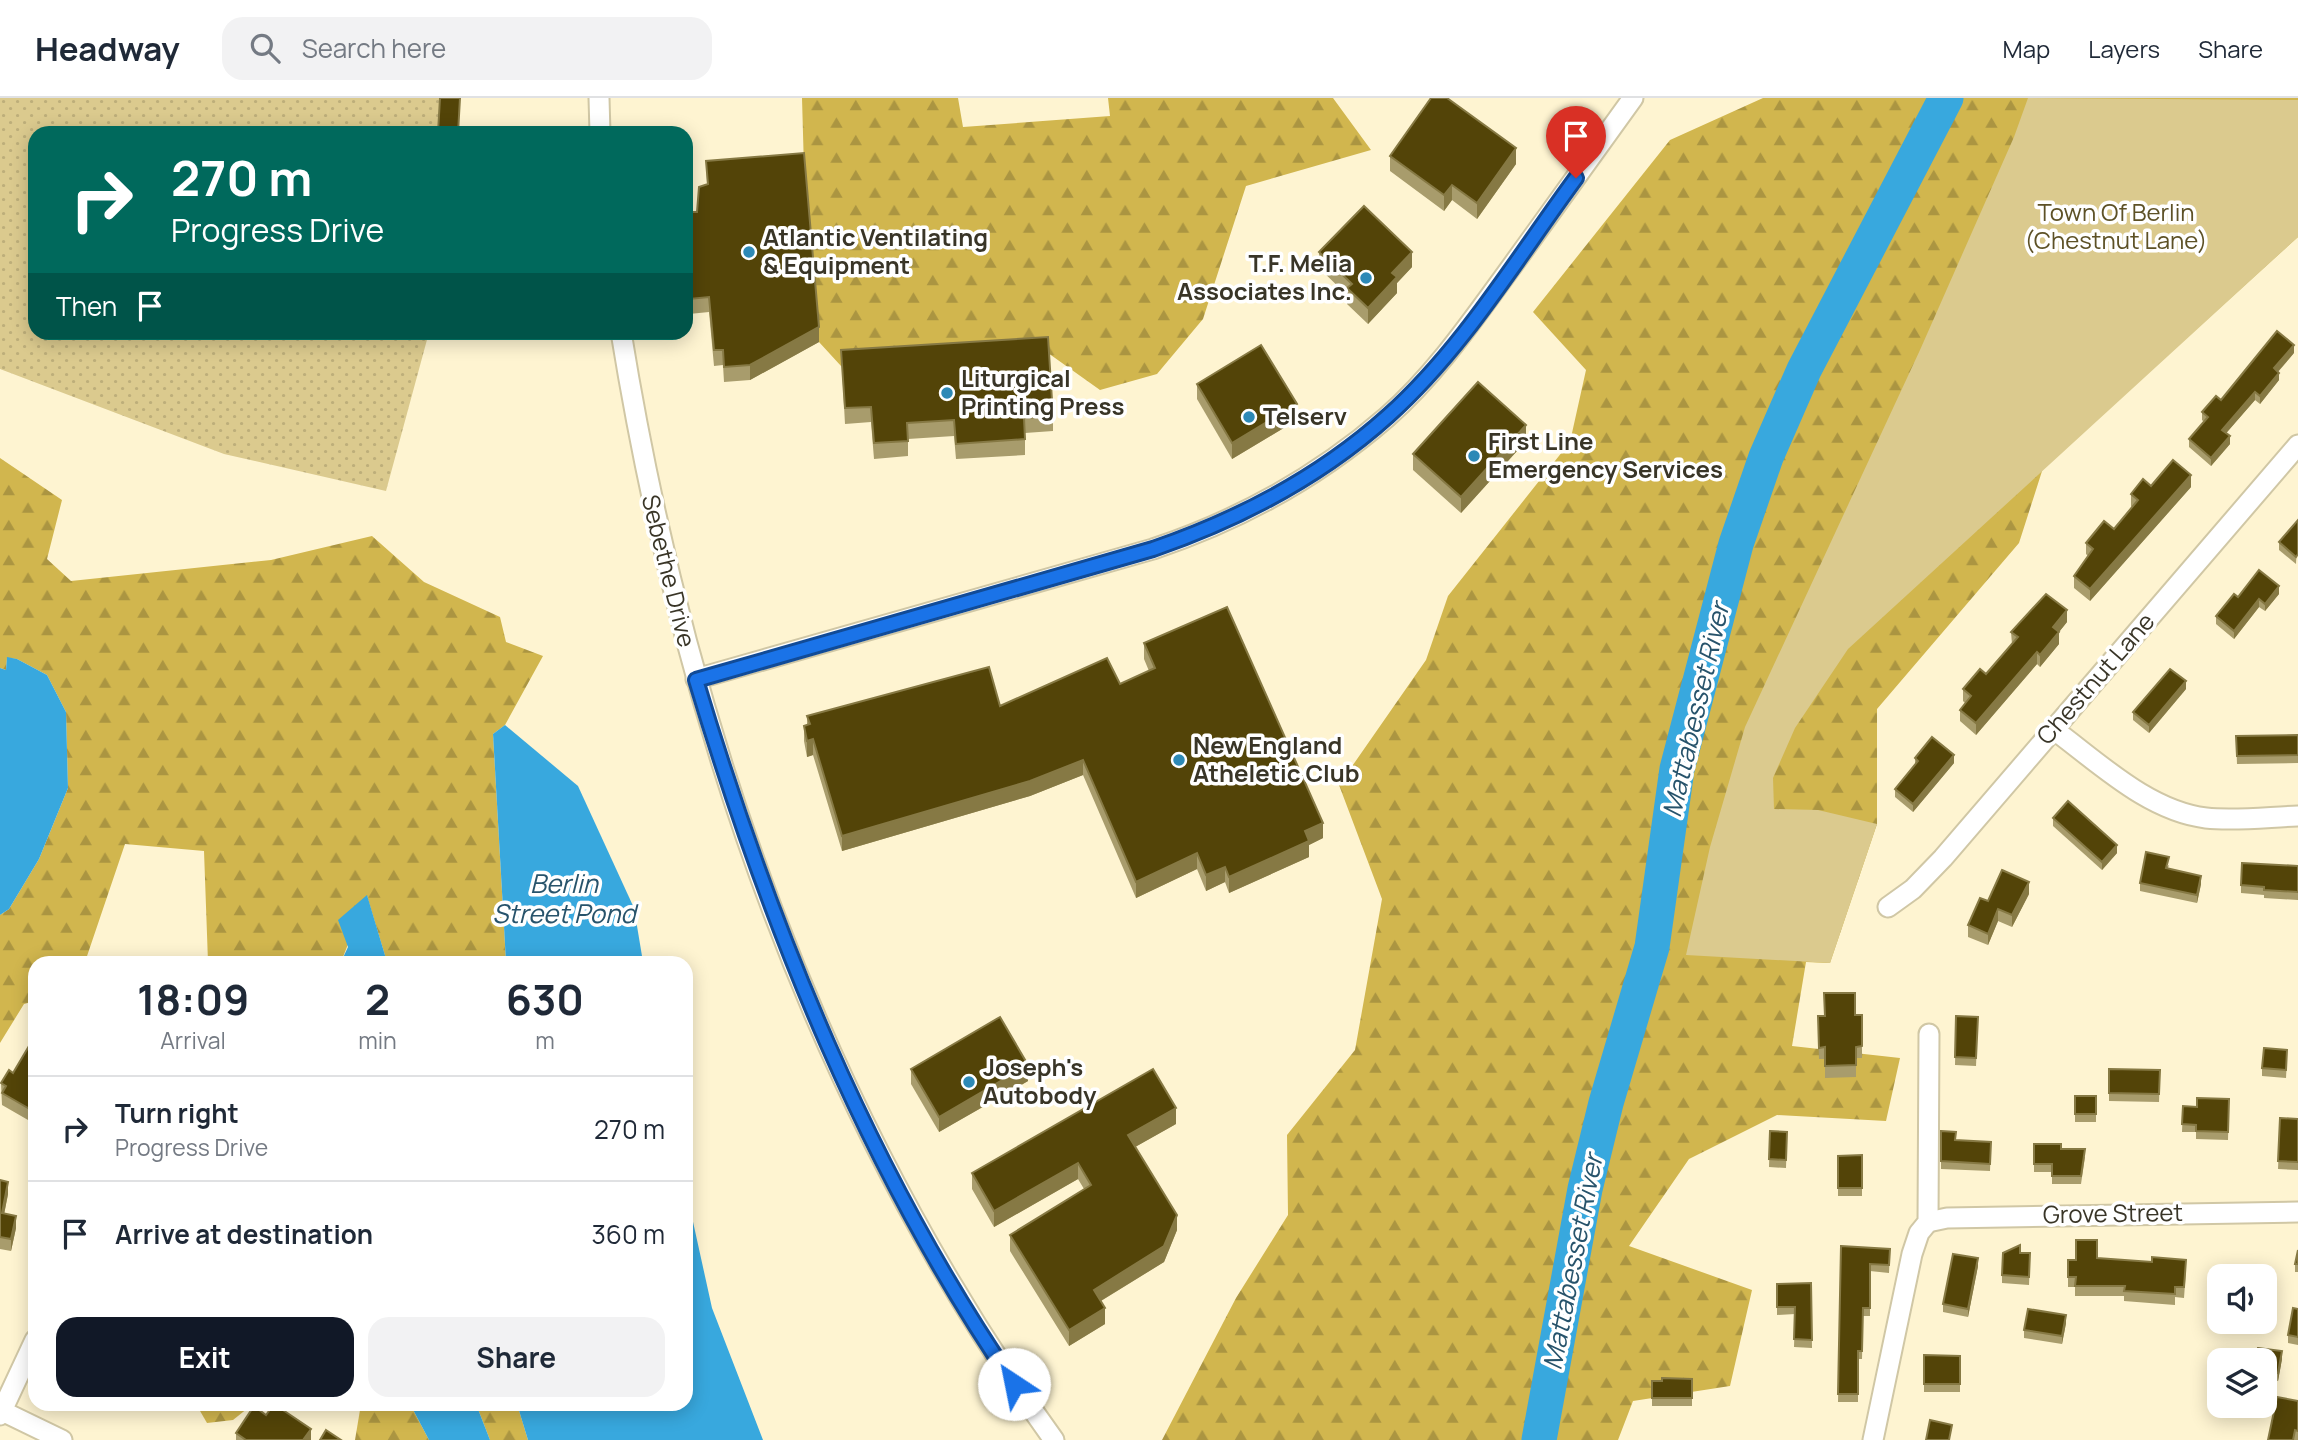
<!DOCTYPE html>
<html lang="en">
<head>
<meta charset="utf-8">
<style>
  body { margin:0; font-family:Manrope,sans-serif; background:#f2f2f3; color:#1f2937; height:100vh; display:flex; flex-direction:column; font-size:26px; white-space:nowrap }
  * { box-sizing:border-box; margin:0 }
  p { font-size:23px; color:#747a83 }
  .icon { flex:none; width:38px; height:38px; fill:none; stroke:currentColor; stroke-width:2; stroke-linecap:round; stroke-linejoin:round }
  .map { position:relative; flex:1; overflow:hidden }
  .drawer { position:absolute; left:28px; top:858px; width:665px; height:455px; display:flex; flex-direction:column; background:#fff; border-radius:21px; box-shadow:0 4px 18px #0003 }
  .drawer>* { flex:none }
  .guide { position:absolute; left:28px; top:28px; width:665px; height:214px; border-radius:21px; box-shadow:0 4px 18px #0003; background:#00695c; color:#fff; overflow:hidden }
  .fabs { position:absolute; left:2207px; top:1166px; display:grid; gap:14px }
  .fabs a { display:grid; place-items:center; width:70px; height:70px; border-radius:14px; background:#fff; box-shadow:0 4px 18px #0003; font-size:35px }
  .pin { position:absolute; display:grid; place-items:center; width:60px; height:60px; color:#fff; margin:-72px -30px; border-radius:50% 50% 50% 0; rotate:-45deg; box-shadow:0 0 7px #0007 }
  .pin .icon { rotate:45deg }
  .me { position:absolute; width:77px; margin:-38px; rotate:326deg; stroke-linejoin:round; filter:drop-shadow(0 0 5px #0008) }
  .turn { display:flex; align-items:center; gap:24px; height:147px; padding:0 28px; font-size:32px }
  .turn .icon { width:91px; height:91px; stroke-width:2.5 }
  .turn b { display:block; font-size:49px; line-height:60px }
  .then { display:flex; align-items:center; height:66px; padding:0 28px; background:#0003; gap:14px; font-size:26px }
  .eta { display:flex; justify-content:space-evenly; align-items:center; height:119px; text-align:center }
  .eta b { font-size:42px; font-weight:700; line-height:49px }
  .cta { display:flex; gap:14px; margin-top:auto; padding:14px 28px }
  .cta a { flex:1; height:80px; border-radius:21px; background:#111827; color:#fff; font-size:28px; font-weight:700; line-height:80px; text-align:center }
  .cta a+a { background:#f2f2f3; color:#1f2937 }
  ul { padding:0; list-style:none }
  li { display:flex; align-items:center; gap:21px; height:105px; padding:0 28px; border-top:2px solid #e0e1e3 }
  li div { flex:1 }
  li b { display:block; font-size:26px }
  li em { font-style:normal }
  header { display:flex; align-items:center; gap:42px; box-sizing:border-box; height:98px; padding:0 35px; background:#fff; border-bottom:2px solid #e0e1e3 }
  header strong { font-size:33px }
  nav { display:flex; gap:38px; margin-inline-start:auto; font-size:24px }
  .search { width:490px; height:63px; background:#f2f2f3; display:flex; align-items:center; gap:18px; box-sizing:border-box; padding:0 24px; border-radius:21px; color:#747a83; font-size:26px }
  .map>svg:first-child { display:block }
</style>
</head>
<body>
<header>
<strong>Headway</strong>
<div class="search"><svg class="icon" aria-label="search" viewBox="0 0 24 24"><circle cx="10" cy="10" r="6"/><path d="M15 15l6 6"/></svg>Search here</div>
<nav><a>Map</a><a>Layers</a><a>Share</a></nav>
</header>
<div class="map">
<svg width="2298" height="1342" viewBox="0 0 2298 1342">
  <defs>
    <pattern id="grass-dots" width="8" height="8" patternUnits="userSpaceOnUse" patternTransform="scale(1.75)"><rect width="8" height="8" fill="#dbca8e"/><path d="M2 2h.1M6 6h.1" fill="none" stroke="#bdae7a" stroke-width="1.8" stroke-linecap="round"/></pattern>
    <pattern id="forest-firs" width="22" height="20" patternUnits="userSpaceOnUse" patternTransform="scale(1.75)"><rect width="22" height="20" fill="#d1b64e"/><path d="M5 1l3.5 6h-7zM16 11l3.5 6h-7z" fill="#ab9541"/></pattern>
  </defs>
  <rect width="100%" height="100%" fill="#fef4d1"/>
  <path fill="url(#grass-dots)" d="M0 0H457L455 35H35V234L422 235 428 238 386 393 224 356 0 271Z"/>
  <g fill="url(#forest-firs)">
    <path d="M802 0H958L963 29 1110 18 1108 0H1333L1371 52 1246 88 1203 221 1157 276 1100 292 1048 255 841 268 819 244 804 71Z"/>
    <path d="M1763 0H2298V139L2043 370 2019 445 1877 611V726L1830 865 1806 864 1792 948 1900 960 1886 1023 1777 1017 1689 1061 1629 1148 1752 1192 1730 1288 1633 1303 1618 1342H1162L1236 1200 1288 1117 1287 1037 1355 952 1382 801 1339 687 1426 562 1448 498 1570 344 1586 272 1533 214 1670 42Z"/>
    <path d="M0 360 62 402 47 461 71 483 271 462 372 438 424 484 500 519 506 544 543 558 505 627 493 636 506 864H387L367 798 341 864H208L204 753 125 746 85 864H35V903L24 906 0 945V817L9 811 39 761 68 690 66 614 47 577 17 561 7 560 6 572 0 570Z"/>
    <path d="M196 1306H253L233 1322 207 1325Z"/>
    <path d="M361 1306H410L429 1342H355Z"/>
    <path d="M476 1306H517L528 1342H490Z"/>
  </g>
  <path fill="#dbca8e" d="M2028 0 2298 2V139L1848 551 1795 630 1773 680 1774 711 1818 712 1877 726 1830 865 1686 857 1710 749 1745 629 1920 252 2014 39Z"/>
  <g fill="#38a8de">
    <path d="M7 559 17 561 47 577 66 614 68 690 39 761 9 811 0 817V570L6 572Z"/>
    <path d="M505 627 578 688 634 810 643 864H506L493 636Z"/>
    <path d="M367 797 387 864H341L348 849 338 822Z"/>
    <path d="M686 1092 712 1210 763 1342H528L517 1306H686Z"/>
    <path d="M410 1306H476L490 1342H429Z"/>
  </g>
  <g fill="none" stroke-linecap="round" stroke-linejoin="round">
    <path stroke="#38a8de" stroke-width="35" d="M1539 1342 1585 1091 1606 1005 1652 849 1677 671 1736 446 1766 359 1804 272 1946 0"/>
    <g stroke="#d0c7a5" stroke-width="23">
      <g id="minor">
        <path d="M599 0 600 35"/>
        <path d="M621 234C685 628 818 1016 1054 1342"/>
        <path d="M696 581 1153 451C1240 422 1318 379 1387 319 1436 276 1474 220 1512 168 1552 112 1593 56 1633 0"/>
        <path d="M2053 631C2098 664 2148 713 2206 720 2236 723 2268 719 2298 718"/>
        <path d="M1888 809 1913 791 1943 760 2298 347"/>
        <path d="M1928 1124 1947 1120 2298 1114"/>
        <path d="M2 1313 62 1342"/>
        <path d="M0 1317 35 1242"/>
        <path d="M1873 1342 1912 1156 1919 1135 1928 1124 1929 936"/>
      </g>
    </g>
    <use href="#minor" stroke="#fff" stroke-width="19"/>
  </g>
  <g fill="#a89c6c">
    <path d="M1390 58 1516 66 1477 121 1452 102 1444 113 1390 73Z"/>
    <path d="M706 63 819 244 750 282 724 284 723 267 714 268 709 214 689 216 686 178V114H697L707 87Z"/>
    <path d="M1319 154 1412 169 1397 185V195L1368 226 1347 206V197L1319 170Z"/>
    <path d="M841 252 1053 318V333L1025 335V357L956 361 954 338 908 341V358L874 361 871 324 845 326Z"/>
    <path d="M2294 255 2278 274 2279 282 2260 306 2255 302 2226 335 2230 346 2211 368 2189 349V341L2204 324 2202 322V314Z"/>
    <path d="M1197 286 1297 322 1232 361 1197 301Z"/>
    <path d="M1526 343 1461 415 1413 372V356Z"/>
    <path d="M2151 388 2191 389 2090 503 2074 490V478L2088 458 2086 456V445L2114 431 2132 409 2131 408V396Z"/>
    <path d="M2298 422 2296 466 2279 452V444Z"/>
    <path d="M2279 496 2265 513 2259 509 2234 541 2216 526V518L2238 499Z"/>
    <path d="M2067 524 2059 534V546L2040 569 2037 566 1976 637 1960 623V612L1965 605 1963 603V591L1986 576 2012 546 2011 534Z"/>
    <path d="M1144 545 1323 740 1309 747V759L1229 795 1225 784 1206 793 1197 771 1136 800 1083 677 1030 698 842 753 813 657 807 659 804 643V628L807 627V618L1000 608 1120 586 1149 573 1144 561Z"/>
    <path d="M2186 591 2149 635 2133 622V614Z"/>
    <path d="M2298 637V665L2237 666 2236 638Z"/>
    <path d="M1915 660 1954 665 1913 714 1895 699V691L1915 667Z"/>
    <path d="M2053 720 2117 755 2102 772 2053 728Z"/>
    <path d="M2169 767 2168 770 2201 786 2197 805 2140 793V785Z"/>
    <path d="M2298 768V802L2264 800V797L2241 795V787Z"/>
    <path d="M2029 796 2012 829 1998 823 1988 847 1968 839V827L1988 803Z"/>
    <path d="M1855 917 1862 948V960H1856V979L1825 980V961H1819L1818 930Z"/>
    <path d="M1956 918 1978 919 1976 968 1955 967Z"/>
    <path d="M35 945V1026L2 1007 1 985 13 975Z"/>
    <path d="M2287 960 2286 980 2262 978V970Z"/>
    <path d="M911 971 1028 983 939 1034 911 986Z"/>
    <path d="M2109 971 2160 972 2159 1004 2109 1003Z"/>
    <rect x="2075" y="998" width="21" height="26"/>
    <path d="M2229 1001 2228 1042 2196 1041V1034H2182L2183 1008 2197 1009Z"/>
    <path d="M2280 1020 2298 1021V1072L2278 1071Z"/>
    <path d="M1176 1026 1135 1049 1177 1132 1164 1164 1101 1203 1105 1226 1069 1248 1010 1153V1137L1084 1091 1078 1081 994 1129 972 1091V1075Z"/>
    <path d="M1770 1033 1787 1034 1786 1070 1769 1069Z"/>
    <path d="M1941 1033 1956 1042 1991 1044 1990 1073 1941 1071Z"/>
    <path d="M2034 1046 2085 1059 2081 1086H2052V1074H2034Z"/>
    <path d="M1862 1057V1098H1838V1058Z"/>
    <path d="M0 1082 8 1096 4 1116 16 1130 11 1153 0 1151Z"/>
    <path d="M1841 1148 1890 1151 1889 1175 1870 1173V1218H1863L1862 1261H1858V1304H1838Z"/>
    <path d="M2298 1152V1174H2295V1166Z"/>
    <path d="M2020 1155H2030L2029 1187 2002 1185V1177Z"/>
    <path d="M2097 1160 2186 1172 2184 1200 2175 1199V1207L2124 1203V1198H2075V1189H2068V1162Z"/>
    <path d="M1978 1168 1968 1219 1943 1214V1206Z"/>
    <path d="M1811 1185 1812 1250 1794 1249 1795 1216 1777 1217V1186Z"/>
    <path d="M2298 1211V1247L2288 1245V1237Z"/>
    <path d="M2066 1225 2062 1246 2024 1240V1232Z"/>
    <path d="M1924 1257 1960 1258V1294H1924Z"/>
    <path d="M2282 1261 2278 1283 2264 1281V1262Z"/>
    <path d="M1692 1281V1308H1652V1283Z"/>
    <path d="M2298 1303V1342H2268Z"/>
    <path d="M266 1317 311 1342H236V1335Z"/>
  </g>
  <g fill="#867944">
    <path d="M1516 50V66L1477 121V105Z"/>
    <path d="M1452 87V102L1444 113V97Z"/>
    <path d="M1412 154V169L1397 185V195L1368 226V210L1392 175Z"/>
    <path d="M819 229V244L750 282V267Z"/>
    <path d="M2294 247V255L2274 278V270Z"/>
    <path d="M2279 275V282L2260 306V298Z"/>
    <path d="M2255 294V302L2222 340V332Z"/>
    <path d="M1297 306V322L1232 361V345Z"/>
    <path d="M1526 327V343L1461 415V399Z"/>
    <path d="M2230 338V346L2211 368V360Z"/>
    <path d="M2191 377V389L2090 503V491Z"/>
    <path d="M2279 488V496L2265 513V506Z"/>
    <path d="M2259 501V509L2234 541V533Z"/>
    <path d="M2067 512V524L2059 534V546L2040 569V557L2053 529Z"/>
    <path d="M2037 554V566L1976 637V625Z"/>
    <path d="M2186 583V591L2149 635V627Z"/>
    <path d="M813 641V657L807 659V643Z"/>
    <path d="M1954 657V665L1913 714V706Z"/>
    <path d="M1083 662V677L1030 698 842 753V738Z"/>
    <path d="M1323 725V740L1309 747V759L1229 795V779L1305 733Z"/>
    <path d="M2117 747V755L2102 772V764Z"/>
    <path d="M1197 755V771L1136 800V784Z"/>
    <path d="M1225 769V784L1206 793V777Z"/>
    <path d="M2201 778V786L2197 805V797Z"/>
    <path d="M2029 784V796L2012 829V817Z"/>
    <path d="M1998 811V823L1988 847V836Z"/>
    <path d="M1028 967V983L939 1034V1019Z"/>
    <path d="M1176 1010V1026L1128 1053V1037Z"/>
    <path d="M1078 1065V1081L994 1129V1113Z"/>
    <path d="M8 1084V1096L2 1127V1115Z"/>
    <path d="M1177 1117V1132L1164 1164 1094 1207V1192Z"/>
    <path d="M16 1118V1130L11 1153V1141Z"/>
    <path d="M1978 1160V1168L1968 1219V1211Z"/>
    <path d="M1105 1210V1226L1069 1248V1232Z"/>
    <path d="M2066 1217V1225L2062 1246V1238Z"/>
    <path d="M2282 1253V1261L2278 1283V1275Z"/>
    <path d="M127 1306H137L127 1309Z"/>
    <path d="M311 1331V1342H303Z"/>
  </g>
  <g fill="#534408" stroke="#867944" stroke-width="2">
    <path d="M440 0H460L458 35H438Z"/>
    <path d="M1431 0H1447L1516 50 1477 105 1452 87 1444 97 1390 58Z"/>
    <path d="M804 55 819 229 750 267 724 269 723 252H714L709 199 689 201 686 163V114H697L699 89 708 86 706 63Z"/>
    <path d="M1364 108 1412 154 1392 175 1397 179 1368 210 1347 190 1352 186 1319 154Z"/>
    <path d="M2277 233 2294 247 2274 270 2279 275 2260 298 2255 294 2222 332 2230 338 2211 360 2189 341 2208 319 2202 314 2216 298 2221 302Z"/>
    <path d="M1048 239 1053 318 1024 320 1025 341 956 346 954 322 907 325 908 343 874 345 871 309 845 310 841 252Z"/>
    <path d="M1261 247 1297 306 1232 345 1197 286Z"/>
    <path d="M1478 284 1526 327 1461 399 1413 356Z"/>
    <path d="M2173 362 2191 377 2090 491 2074 478 2093 451 2086 445 2104 423 2114 431 2138 402 2131 396 2143 381 2151 388Z"/>
    <path d="M2298 422V456L2296 459 2279 444Z"/>
    <path d="M2259 472 2279 488 2265 506 2259 501 2234 533 2216 518 2234 496 2238 499Z"/>
    <path d="M2046 496 2067 512 2053 529 2059 534 2040 557 2037 554 1976 625 1960 612 1971 598 1963 591 1980 571 1986 576 2018 539 2011 534Z"/>
    <path d="M1227 509 1323 725 1305 733 1309 743 1229 779 1225 769 1206 777 1197 755 1136 784 1083 662 1030 683 842 738 813 641 807 643 804 628 810 626 807 618 989 569 1000 608 1107 560 1120 586 1155 570 1144 545Z"/>
    <path d="M2170 571 2186 583 2149 627 2133 614Z"/>
    <path d="M2298 637V657L2237 658 2236 638Z"/>
    <path d="M1932 639 1954 657 1913 706 1895 691 1918 663 1915 660Z"/>
    <path d="M2068 703 2117 747 2102 764 2053 720Z"/>
    <path d="M2146 754 2169 759 2166 770 2201 778 2197 797 2140 785Z"/>
    <path d="M2242 765 2298 768V794L2264 792V789L2241 787Z"/>
    <path d="M2002 772 2029 784 2012 817 1998 811 1988 836 1968 827 1980 800 1988 803Z"/>
    <path d="M1824 895H1855V917H1862V948L1856 949V967L1825 968V949L1819 950 1818 918H1825Z"/>
    <path d="M1956 918 1978 919 1976 960 1955 959Z"/>
    <path d="M1000 919 1028 967 939 1019 911 971Z"/>
    <path d="M32 943 35 945V1014L2 995 6 988 1 985 9 972 13 975Z"/>
    <path d="M2264 950 2287 952 2286 972 2262 970Z"/>
    <path d="M1153 971 1176 1010 1128 1037 1177 1117 1164 1148 1094 1192 1105 1210 1069 1232 1010 1137 1091 1087 1078 1065 994 1113 972 1075Z"/>
    <path d="M2109 971 2160 972 2159 996 2109 995Z"/>
    <rect x="2075" y="998" width="21" height="18"/>
    <path d="M2197 1000 2229 1001 2228 1034 2196 1033V1027L2182 1026 2183 1008 2197 1009Z"/>
    <path d="M2280 1020 2298 1021V1064L2278 1063Z"/>
    <path d="M1770 1033 1787 1034 1786 1062 1769 1061Z"/>
    <path d="M1941 1033 1956 1034 1955 1042 1991 1044 1990 1066 1941 1063Z"/>
    <path d="M2034 1046H2061V1051H2085L2081 1078H2052V1066H2034Z"/>
    <path d="M1862 1057V1090H1838V1058Z"/>
    <path d="M0 1082 8 1084 2 1115 16 1118 11 1141 0 1139Z"/>
    <path d="M2076 1142H2097V1160L2152 1164V1159L2186 1162 2184 1189H2175V1196L2124 1193 2125 1188H2075L2076 1179H2068V1162H2076Z"/>
    <path d="M2020 1147V1155H2030L2029 1179 2002 1177 2003 1155Z"/>
    <path d="M1841 1148 1890 1151 1889 1167 1870 1166V1210H1863L1862 1253H1858V1296H1838Z"/>
    <path d="M2298 1152V1166H2295Z"/>
    <path d="M1953 1156 1978 1160 1968 1211 1943 1206Z"/>
    <path d="M1811 1185 1812 1242 1794 1241 1795 1209H1777V1186Z"/>
    <path d="M2293 1210 2298 1211V1239L2288 1237Z"/>
    <path d="M2028 1211 2066 1217 2062 1238 2024 1232Z"/>
    <path d="M2258 1250 2282 1253 2278 1275 2264 1273V1262H2256Z"/>
    <path d="M1924 1257 1960 1258V1286H1924Z"/>
    <path d="M1662 1280 1692 1281V1300H1652V1283H1662Z"/>
    <path d="M2277 1299 2298 1303V1333L2295 1332 2293 1342H2268Z"/>
    <path d="M274 1306 311 1331 303 1342H246L236 1335 254 1308 266 1317Z"/>
    <path d="M1930 1322 1952 1327 1949 1342H1926Z"/>
    <path d="M326 1332 341 1342H320Z"/>
  </g>
  <g fill="none" stroke-linecap="round" stroke-linejoin="round">
    <g stroke="#114b97" stroke-width="18">
      <path id="route" d="M1014 1286C867 1071 770 829 696 582L1153 451C1240 421 1319 380 1388 318 1463 251 1517 160 1576 80"/>
    </g>
    <use href="#route" stroke="#1a73e8" stroke-width="12"/>
  </g>
  <g fill="#2d89b6" stroke="#fff" stroke-width="2.5">
    <circle cx="749" cy="154" r="7"/>
    <circle cx="1366" cy="180" r="7"/>
    <circle cx="947" cy="295" r="7"/>
    <circle cx="1249" cy="319" r="7"/>
    <circle cx="1474" cy="358" r="7"/>
    <circle cx="1179" cy="662" r="7"/>
    <circle cx="969" cy="984" r="7"/>
  </g>
  <g text-anchor="middle" stroke-width="7" stroke-linejoin="round" paint-order="stroke">
    <g font-size="24" fill="#5d5126" stroke="#fff">
      <text x="2116" y="123">Town Of Berlin<tspan x="2116" dy="28">(Chestnut Lane)</tspan></text>
    </g>
    <g font-size="24" font-weight="bold" fill="#393527" stroke="#fff" text-anchor="start">
      <text x="763" y="148">Atlantic Ventilating<tspan x="763" dy="28">&amp; Equipment</tspan></text>
      <text x="1352" y="174" text-anchor="end">T.F. Melia<tspan x="1352" dy="28">Associates Inc.</tspan></text>
      <text x="961" y="289">Liturgical<tspan x="961" dy="28">Printing Press</tspan></text>
      <text x="1263" y="327">Telserv</text>
      <text x="1488" y="352">First Line<tspan x="1488" dy="28">Emergency Services</tspan></text>
      <text x="1193" y="656">New England<tspan x="1193" dy="28">Atheletic Club</tspan></text>
      <text x="983" y="978">Joseph's<tspan x="983" dy="28">Autobody</tspan></text>
    </g>
    <g font-size="24" fill="#393527" stroke="#fff">
      <text transform="translate(668 473) rotate(76)" y="8">Sebethe Drive</text>
      <text transform="translate(2096 581) rotate(-49)" y="8">Chestnut Lane</text>
      <text transform="translate(2113 1116) rotate(-1)" y="8">Grove Street</text>
    </g>
    <g font-size="26" font-style="italic" fill="#27536b" stroke="#fff">
      <text transform="translate(1696 612) rotate(-77)" y="9">Mattabesset River</text>
      <text x="564" y="795">Berlin<tspan x="564" dy="30">Street Pond</tspan></text>
      <text transform="translate(1573 1164) rotate(-79)" y="9">Mattabesset River</text>
    </g>
  </g>
</svg>
<div class="fabs">
<a><svg class="icon" aria-label="sound" viewBox="0 0 24 24"><path d="M4 9h4l5-4v14l-5-4H4zM17 9q2 3 0 6"/></svg></a>
<a><svg class="icon" aria-label="layers" viewBox="0 0 24 24"><path d="M12 4l9 5-9 5-9-5zM3 14l9 5 9-5"/></svg></a>
</div>
<div class="pin" style="left:1576px;top:80px;background:#d93025"><svg class="icon" aria-label="arrive" viewBox="0 0 24 24"><path d="M6 21V4h12l-3 4 3 4H6"/></svg></div>
<svg class="me" style="left:1014px;top:1286px" viewBox="-20 -20 40 40"><circle r="19" fill="#fff"/><path d="M0-13L10 11 0 6-10 11z" fill="#1a73e8"/></svg>
<div class="guide">
<div class="turn"><svg class="icon" aria-label="right" viewBox="0 0 24 24"><path d="M7 20v-9h11M14 6l5 5-5 5"/></svg><div><b>270 m</b>Progress Drive</div></div>
<div class="then">Then<svg class="icon" aria-label="arrive" viewBox="0 0 24 24"><path d="M6 21V4h12l-3 4 3 4H6"/></svg></div>
</div>
<section class="drawer">
<div class="eta">
<div><b>18:09</b><p>Arrival</p></div>
<div><b>2</b><p>min</p></div>
<div><b>630</b><p>m</p></div>
</div>
<ul>
<li><svg class="icon" aria-label="right" viewBox="0 0 24 24"><path d="M7 20v-9h11M14 6l5 5-5 5"/></svg><div><b>Turn right</b><p>Progress Drive</p></div><em>270 m</em></li>
<li><svg class="icon" aria-label="arrive" viewBox="0 0 24 24"><path d="M6 21V4h12l-3 4 3 4H6"/></svg><div><b>Arrive at destination</b></div><em>360 m</em></li>
</ul>
<div class="cta"><a>Exit</a><a>Share</a></div>
</section>
</div>
</body>
</html>
